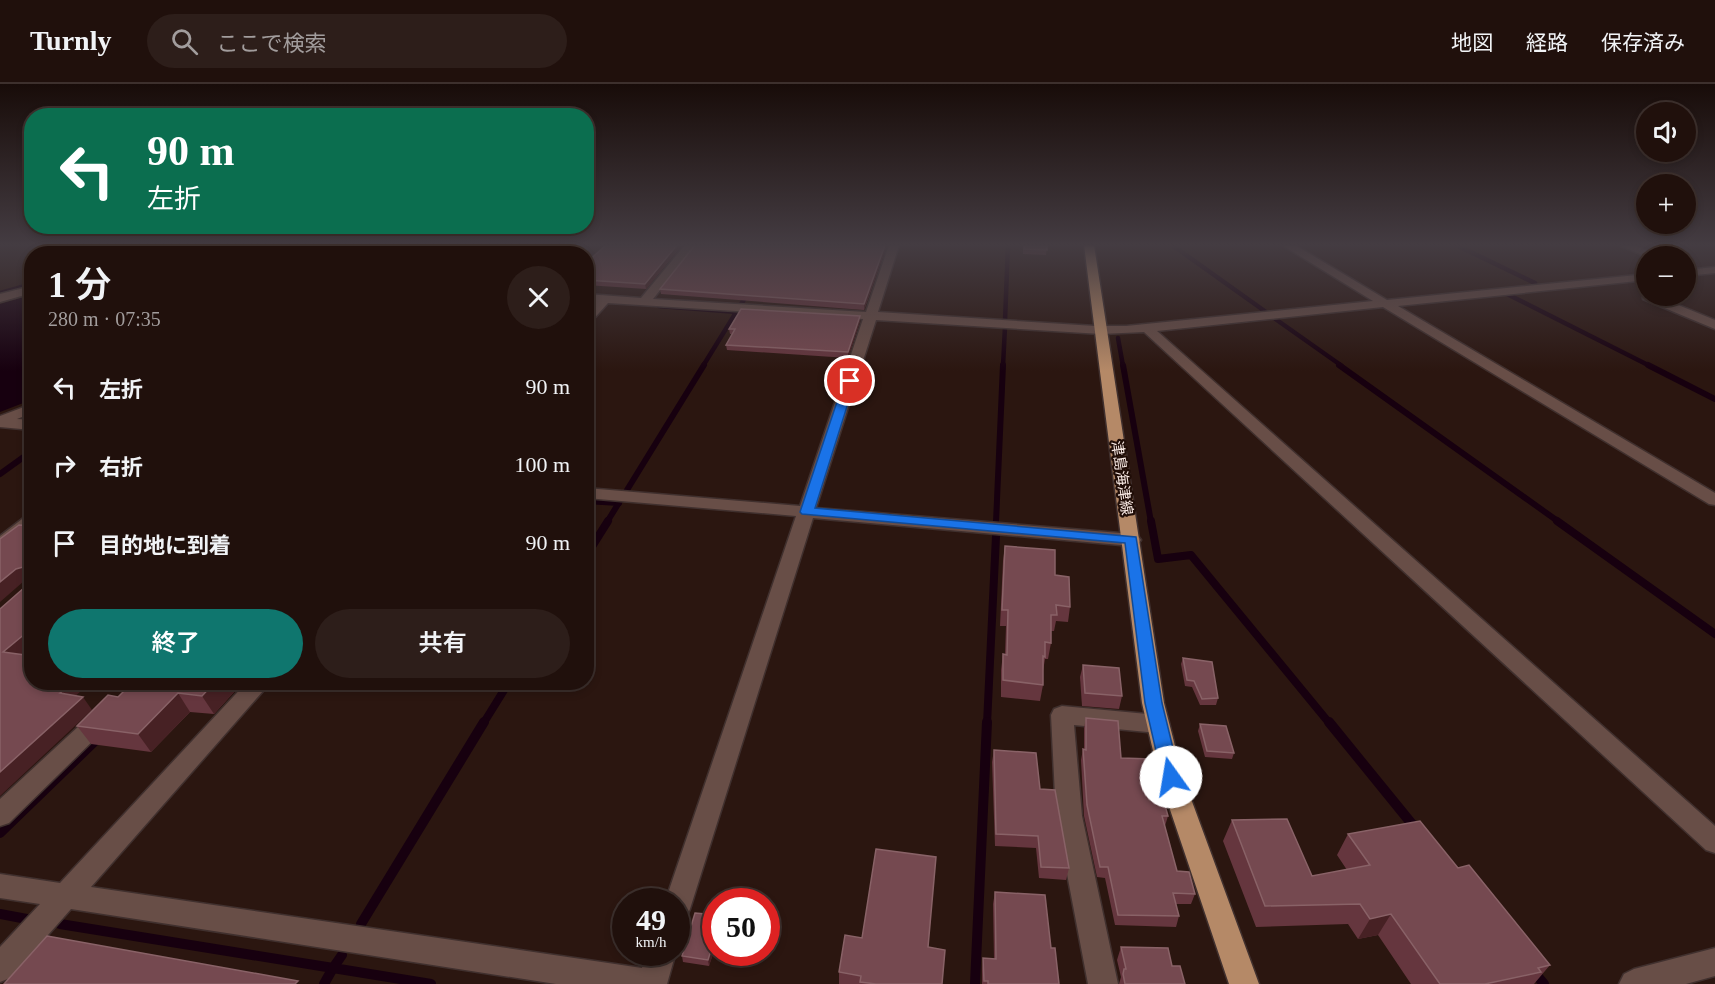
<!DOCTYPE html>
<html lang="ja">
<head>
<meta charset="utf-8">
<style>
  body { margin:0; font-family:"Times New Roman","Noto Sans JP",serif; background:#2d1e1a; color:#f1f3f6; height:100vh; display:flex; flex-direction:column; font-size:22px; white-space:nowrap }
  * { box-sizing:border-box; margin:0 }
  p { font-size:20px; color:#a29d9d }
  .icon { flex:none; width:33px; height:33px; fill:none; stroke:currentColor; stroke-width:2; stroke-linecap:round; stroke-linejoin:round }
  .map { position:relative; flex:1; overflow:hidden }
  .panel { position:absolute; left:24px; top:162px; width:570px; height:444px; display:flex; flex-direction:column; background:#20100c; border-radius:24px; box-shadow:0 3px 9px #0003,0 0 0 2px #3d302d }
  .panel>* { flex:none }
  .guide { position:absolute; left:24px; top:24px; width:570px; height:126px; border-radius:24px; box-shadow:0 3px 9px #0003,0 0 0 2px #3d302d; background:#0b6e4f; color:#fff; overflow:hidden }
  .buttons { position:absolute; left:1636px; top:18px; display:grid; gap:12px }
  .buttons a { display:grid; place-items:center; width:60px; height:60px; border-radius:50%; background:#20100c; box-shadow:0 3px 9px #0003,0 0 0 2px #3d302d; font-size:30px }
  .speed { position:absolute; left:612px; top:804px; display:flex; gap:12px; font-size:30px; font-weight:700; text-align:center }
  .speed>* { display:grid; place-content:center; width:78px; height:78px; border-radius:50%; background:#20100c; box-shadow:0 3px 9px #0003,0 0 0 2px #3d302d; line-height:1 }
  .speed small { font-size:15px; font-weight:400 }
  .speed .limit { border:9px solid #d22; background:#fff; color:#111 }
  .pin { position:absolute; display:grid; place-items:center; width:51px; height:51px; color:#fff; margin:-26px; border:3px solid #fff; border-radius:50%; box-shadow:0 2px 6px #0007 }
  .me { position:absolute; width:66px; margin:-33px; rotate:347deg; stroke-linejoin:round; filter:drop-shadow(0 0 4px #0008) }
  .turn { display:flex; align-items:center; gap:21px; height:126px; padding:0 24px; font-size:27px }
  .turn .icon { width:78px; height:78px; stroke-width:2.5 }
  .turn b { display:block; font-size:42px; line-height:51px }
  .round { display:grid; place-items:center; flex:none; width:63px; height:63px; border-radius:32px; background:#2d1e1a }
  .summary { display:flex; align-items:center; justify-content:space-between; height:102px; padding:0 24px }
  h1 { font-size:36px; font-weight:600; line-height:45px }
  .action { display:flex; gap:12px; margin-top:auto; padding:12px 24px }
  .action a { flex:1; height:69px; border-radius:36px; background:#0f766e; color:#fff; font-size:24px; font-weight:600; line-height:69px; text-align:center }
  .action a+a { background:#2d1e1a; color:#f1f3f6 }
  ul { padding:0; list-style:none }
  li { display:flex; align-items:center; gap:18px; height:78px; padding:0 24px }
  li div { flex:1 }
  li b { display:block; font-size:22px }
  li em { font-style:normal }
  header { display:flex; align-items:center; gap:36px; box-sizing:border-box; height:84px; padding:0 30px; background:#20100c; border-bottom:2px solid #3d302d }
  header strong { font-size:28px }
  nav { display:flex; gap:33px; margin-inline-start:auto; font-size:21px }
  .search { width:420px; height:54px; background:#2d1e1a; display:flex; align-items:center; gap:15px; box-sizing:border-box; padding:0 21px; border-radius:33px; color:#a29d9d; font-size:22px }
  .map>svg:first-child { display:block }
</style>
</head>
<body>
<header>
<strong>Turnly</strong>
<div class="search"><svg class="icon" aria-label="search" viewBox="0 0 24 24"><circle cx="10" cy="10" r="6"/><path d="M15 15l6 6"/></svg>ここで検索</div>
<nav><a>地図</a><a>経路</a><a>保存済み</a></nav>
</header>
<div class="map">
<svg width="1715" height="900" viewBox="0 0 1715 900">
  <rect width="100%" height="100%" fill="#2b1610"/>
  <g fill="#17000f">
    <path d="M161 161H280L269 169H144Z"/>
    <path d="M31 211V316L0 328V220Z"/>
  </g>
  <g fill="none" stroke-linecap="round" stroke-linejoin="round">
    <g stroke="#17000f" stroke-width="4.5">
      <path d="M1172 161 1266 228"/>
      <path d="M1456 161 1535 199"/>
      <path d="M116 170 135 161"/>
      <path d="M298 170 306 161"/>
      <path d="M426 170 442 161"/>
      <path d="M0 209 32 200"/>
      <path d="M1507 210 1650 282"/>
      <path d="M659 222 737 228"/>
      <path d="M1274 234 1342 282"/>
      <path d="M1005 237 1008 161"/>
      <path d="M1118 254 1123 282"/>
      <path d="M703 282 748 209"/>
      <path d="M1003 282 1005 243"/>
    </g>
    <g stroke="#17000f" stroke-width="6">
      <path d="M1123 281 1151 438"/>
      <path d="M1339 281 1559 438"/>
      <path d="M1648 281 1715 315"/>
      <path d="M0 390 32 367"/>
      <path d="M627 406 704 281"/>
      <path d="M586 417 619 419"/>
      <path d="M607 438 620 417"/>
      <path d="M996 438 1003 281"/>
    </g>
    <g stroke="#17000f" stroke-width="8">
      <path d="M1151 437 1158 475 1191 471 1330 640"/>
      <path d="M1557 437 1715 550"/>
      <path d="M586 472 608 437"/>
      <path d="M483 640 509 598"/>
      <path d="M987 640 996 452"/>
    </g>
    <g stroke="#17000f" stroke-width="10">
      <path d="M1329 638 1416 745"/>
      <path d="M0 749 97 655"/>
      <path d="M0 830 32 836"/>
      <path d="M60 840 333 884 324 900"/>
      <path d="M361 840 484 638"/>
      <path d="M342 871 333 884 431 900"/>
      <path d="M1534 888 1544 900"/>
      <path d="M975 900 987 638"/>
    </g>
    <g stroke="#40302e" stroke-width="3">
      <g id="minor">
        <path d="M139 161H152L138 170H124Z"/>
        <path d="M288 161H299L292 170H280Z"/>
        <path d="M375 161H387L377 170H364Z"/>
        <path d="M553 161H564L557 170H545Z"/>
        <path d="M685 161H696L653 215 866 228 889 161H899L878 228 1095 242H1126L1373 217 1282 161H1295L1387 216 1647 190V196L1398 222 1715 409V421L1709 420 1383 223 1157 247 1715 742V769L1706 766 1144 248 1101 250 876 236 816 424 1132 450 1138 452 1141 456 1138 460 1132 462 813 434 690 825 686 834 676 838V818H665L796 432 586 414V404L800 422 863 235 608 219 590 239 586 240V228L596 218H586V210L641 214Z"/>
        <path d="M1619 161H1634L1658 172 1647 173Z"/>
        <path d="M1715 183V189L1686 192V186Z"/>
        <path d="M32 202V209L0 218V210Z"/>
        <path d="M1647 208V212H1656L1715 236V245L1643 215V209Z"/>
        <path d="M32 320V329L17 335 32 336V346L0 343V332Z"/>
        <path d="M32 431V445L6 465 0 467V452L26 432Z"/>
        <path d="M247 598H271L91 803 642 884 647 868H676L667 900H556L71 825 10 894 0 898V863L40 820 0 814V790L60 799Z"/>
        <path d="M1062 622 1158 631 1166 634 1169 640 1166 646 1158 649 1074 641 1082 732 1118 900H1088L1056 732 1051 631 1054 625Z"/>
        <path d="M101 626 109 629 112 635 109 641 9 739 0 742V715L93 629Z"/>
        <path d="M1715 864V892L1686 900H1619L1624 890 1634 885Z"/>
      </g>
    </g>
    <g stroke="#40302e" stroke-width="3">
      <path id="major" d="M1084 161H1094L1164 619 1183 693 1259 900H1229L1159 693 1142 619Z"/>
    </g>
    <use href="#minor" fill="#684e47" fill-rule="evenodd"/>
    <use href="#major" fill="#b58967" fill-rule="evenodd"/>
  </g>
  <g fill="#65363e">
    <path d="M682 161 646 205 586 201V179Z"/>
    <path d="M887 161 864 226 661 210 660 205Z"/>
    <path d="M1023 161H1047L1046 171 1023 170Z"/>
    <path d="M860 232V237L848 274 727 266 726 261 732 250H730L729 245Z"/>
    <path d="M1005 462 1055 491 1070 523 1068 538 1056 537 1054 547H1051V559L1048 575H1045L1043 587V601L1040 617 1001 613V586L1003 570H1005L1006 542H1000L1003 477Z"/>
    <path d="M1183 574 1218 614 1216 621H1200L1192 603 1185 602 1181 580Z"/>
    <path d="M1083 581 1122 612 1119 625 1082 622 1080 593Z"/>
    <path d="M243 598 214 630 190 628 151 668 91 660 77 642 118 613Z"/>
    <path d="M1086 634 1121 674 1168 732 1165 742 1177 787 1195 810 1191 820H1176L1179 832 1176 843 1115 841 1105 794 1097 793 1084 732 1081 676 1083 665 1084 666V644Z"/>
    <path d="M1200 640 1234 669 1232 675 1205 673 1198 647Z"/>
    <path d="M994 666 1040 705 1069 784 1066 796 1039 794 1036 764 995 762 992 678Z"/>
    <path d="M1232 736 1312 792 1347 786 1337 771 1348 750 1458 784 1550 881 1534 900H1411L1378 851 1358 855 1348 840 1256 843 1223 757Z"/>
    <path d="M995 808 1051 864 1059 900H982V886L983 874 994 875 993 820Z"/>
    <path d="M716 831V860L709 882 683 878 682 872Z"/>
    <path d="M928 863 942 900H839V888Z"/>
    <path d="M1121 863 1172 882 1185 900H1119L1121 893 1117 876Z"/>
  </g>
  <g fill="#472124">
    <path d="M544 161H550L544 170H532Z"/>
    <path d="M677 161H682L646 205 645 200Z"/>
    <path d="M885 161H887L864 226V220Z"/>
    <path d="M860 232V237L848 274V268Z"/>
    <path d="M23 483 31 495 24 497 0 518V498L16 485Z"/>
    <path d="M32 544V564L13 580 3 568Z"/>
    <path d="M67 598H91L71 616 70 622 59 606Z"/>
    <path d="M215 598H243L214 630 202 612Z"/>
    <path d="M178 609 190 628 151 668 138 650Z"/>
    <path d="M83 613 92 626 0 712V688Z"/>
    <path d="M1391 830 1378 851 1358 855 1370 835Z"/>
    <path d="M716 850V860L709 882 708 876Z"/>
  </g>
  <g fill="#754950" stroke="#896267" stroke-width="1.5">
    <path d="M446 161H544L542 164 532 170H425L434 165H441Z"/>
    <path d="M606 161H677L645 200 586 196V179Z"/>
    <path d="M695 161H885L864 220 660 205Z"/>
    <path d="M1024 161H1047V166L1024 165Z"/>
    <path d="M741 225 860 232 848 268 726 261 735 245H729Z"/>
    <path d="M19 441 32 442V544L3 568 32 572V598H67L59 606H64L60 609 83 613 0 688V525L25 503 26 485 23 483 16 485 0 498V455Z"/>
    <path d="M1005 462 1055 466V491L1069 493 1070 523 1056 521 1057 531H1051V559L1045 558V573L1043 572V601L1003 596V570L1007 571 1008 526H1002Z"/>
    <path d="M1183 574 1212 578 1218 614 1202 615 1194 597 1187 596Z"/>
    <path d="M1083 581 1119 584 1122 612 1085 609Z"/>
    <path d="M133 598H215L202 612 178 609 138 650 77 642 108 611 118 613Z"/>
    <path d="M1086 634 1118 637 1121 674 1152 675 1168 732H1162L1177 787 1189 788 1195 810 1173 809 1179 832 1118 831 1108 783H1100L1087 721 1083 665 1086 666Z"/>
    <path d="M1200 640 1226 642 1234 669 1207 667Z"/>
    <path d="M994 666 1036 669 1040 705 1055 706 1069 784 1041 783 1038 752 996 750Z"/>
    <path d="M1287 735 1312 792 1370 781 1348 750 1420 737 1458 784 1469 781 1550 881 1538 884 1541 888 1485 900H1440L1391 830 1370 835 1360 820 1265 822 1232 736Z"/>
    <path d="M876 765 936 773 928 863 945 866 942 900H876L860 898 861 892 839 888 845 851 862 854Z"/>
    <path d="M995 808 1045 811 1051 864H1055L1059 900H988V897H984L983 874 996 875Z"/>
    <path d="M695 829 716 831V850L708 876 682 872Z"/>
    <path d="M47 852 298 897 295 900H4Z"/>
    <path d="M1121 863 1168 864 1172 882H1180L1185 900H1125L1123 890 1124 885H1126Z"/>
  </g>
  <linearGradient id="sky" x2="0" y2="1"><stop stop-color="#180c09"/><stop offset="0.56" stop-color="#443c42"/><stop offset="1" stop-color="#443c42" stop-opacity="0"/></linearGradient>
  <rect width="1715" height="287" fill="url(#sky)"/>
  <path fill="#1a73e8" stroke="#114b97" stroke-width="1.5" d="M850 294 855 297 815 424 1136 453 1162 619 1180 693 1177 699 1171 701 1164 699 1162 693 1145 619 1125 459 802 430 800 428 844 297Z"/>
  <g text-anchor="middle" stroke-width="4.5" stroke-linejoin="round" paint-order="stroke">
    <g font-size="15" fill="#f8e9e4" stroke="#200d07">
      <text transform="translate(1122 394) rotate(82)" y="5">津島海津線</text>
    </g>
  </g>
</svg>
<div class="buttons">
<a><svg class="icon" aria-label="sound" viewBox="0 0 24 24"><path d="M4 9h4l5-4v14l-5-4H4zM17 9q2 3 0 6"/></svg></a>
<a>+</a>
<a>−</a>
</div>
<div class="speed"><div>49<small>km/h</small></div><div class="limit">50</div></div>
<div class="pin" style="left:850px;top:297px;background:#d93025"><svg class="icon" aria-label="arrive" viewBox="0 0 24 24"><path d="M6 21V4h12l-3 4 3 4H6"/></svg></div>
<svg class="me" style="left:1171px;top:693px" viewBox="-20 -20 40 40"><circle r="19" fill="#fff"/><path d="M0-13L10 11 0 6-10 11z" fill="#1a73e8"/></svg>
<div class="guide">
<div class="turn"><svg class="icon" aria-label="left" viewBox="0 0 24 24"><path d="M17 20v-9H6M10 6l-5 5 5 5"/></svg><div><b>90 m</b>左折</div></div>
</div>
<section class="panel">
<div class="summary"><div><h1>1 分</h1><p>280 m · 07:35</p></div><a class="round"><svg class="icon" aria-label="close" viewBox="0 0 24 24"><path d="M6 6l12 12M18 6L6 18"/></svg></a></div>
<ul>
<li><svg class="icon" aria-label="left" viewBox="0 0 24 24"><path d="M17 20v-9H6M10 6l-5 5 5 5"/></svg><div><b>左折</b></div><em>90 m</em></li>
<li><svg class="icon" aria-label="right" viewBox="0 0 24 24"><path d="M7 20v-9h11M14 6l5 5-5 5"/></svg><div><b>右折</b></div><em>100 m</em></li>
<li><svg class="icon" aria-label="arrive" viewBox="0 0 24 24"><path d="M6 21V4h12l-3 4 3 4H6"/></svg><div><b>目的地に到着</b></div><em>90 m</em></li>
</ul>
<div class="action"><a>終了</a><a>共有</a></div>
</section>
</div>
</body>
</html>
